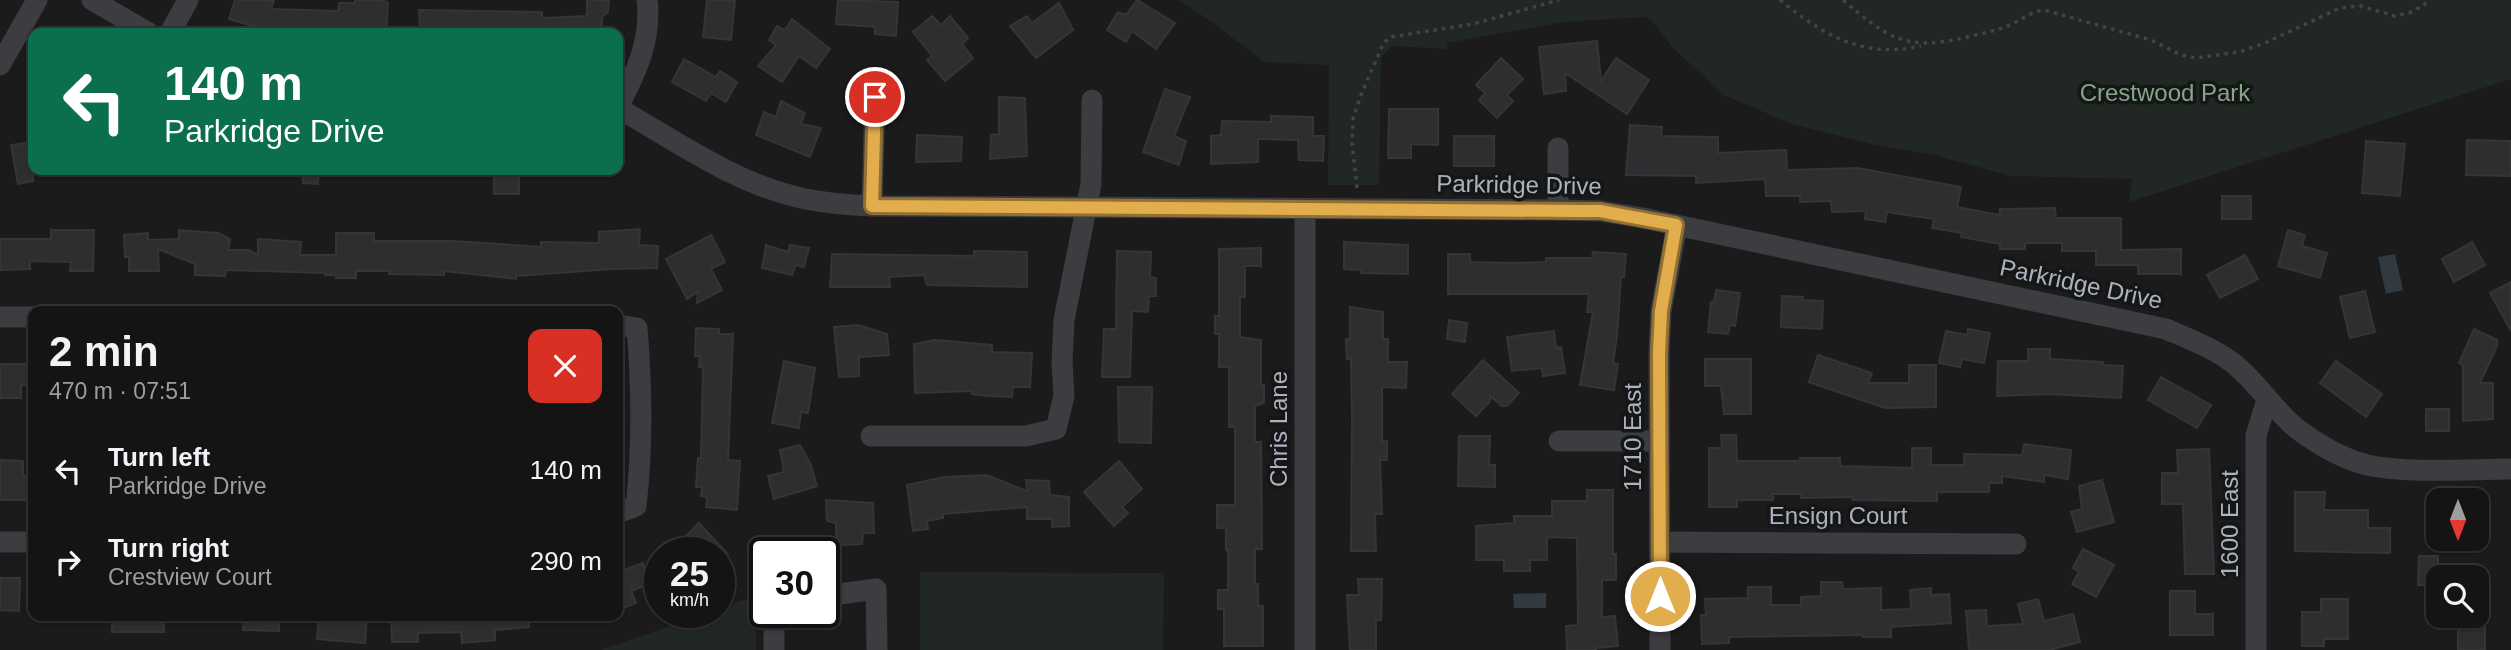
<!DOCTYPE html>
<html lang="en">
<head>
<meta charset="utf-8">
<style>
  body { margin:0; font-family:Helvetica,sans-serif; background:#212122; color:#f1f3f6; height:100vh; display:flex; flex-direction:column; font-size:26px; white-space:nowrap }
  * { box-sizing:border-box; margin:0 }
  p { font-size:23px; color:#9d9ea0 }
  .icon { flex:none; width:38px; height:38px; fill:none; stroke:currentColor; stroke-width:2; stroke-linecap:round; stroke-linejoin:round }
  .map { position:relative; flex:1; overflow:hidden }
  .drawer { position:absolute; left:28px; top:306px; width:595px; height:315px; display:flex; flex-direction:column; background:#141415; border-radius:14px; box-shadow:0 2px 5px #0004,0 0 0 2px #333334 }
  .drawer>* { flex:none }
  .banner { position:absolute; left:28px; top:28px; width:595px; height:147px; border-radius:14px; box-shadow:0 2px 5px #0004,0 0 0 2px #333334; background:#0b6e4f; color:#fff; overflow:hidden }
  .needle { width:46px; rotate:180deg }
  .controls { position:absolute; left:2426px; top:488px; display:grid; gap:14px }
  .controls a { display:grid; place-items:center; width:63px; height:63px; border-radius:14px; background:#141415; box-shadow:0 2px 5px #0004,0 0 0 2px #333334; font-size:35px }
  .speed { position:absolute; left:644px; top:537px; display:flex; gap:14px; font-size:35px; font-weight:700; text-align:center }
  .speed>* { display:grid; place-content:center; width:91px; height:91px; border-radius:50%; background:#141415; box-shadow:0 2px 5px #0004,0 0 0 2px #333334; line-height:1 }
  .speed small { font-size:18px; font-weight:400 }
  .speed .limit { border:4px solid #111; border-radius:10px; background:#fff; color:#111 }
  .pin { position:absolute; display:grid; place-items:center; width:60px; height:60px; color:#fff; margin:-30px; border:4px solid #fff; border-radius:50%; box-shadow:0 2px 7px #0007 }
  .me { position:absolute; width:77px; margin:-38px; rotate:0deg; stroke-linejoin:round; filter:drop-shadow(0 0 5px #0008) }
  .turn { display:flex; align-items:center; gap:24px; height:147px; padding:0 21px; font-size:32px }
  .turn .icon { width:91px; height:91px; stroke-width:2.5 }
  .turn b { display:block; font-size:49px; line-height:60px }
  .round { display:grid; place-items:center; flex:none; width:74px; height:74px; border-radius:14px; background:#212122 }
  .head { display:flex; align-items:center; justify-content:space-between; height:119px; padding:0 21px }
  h1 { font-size:42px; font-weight:600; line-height:52px }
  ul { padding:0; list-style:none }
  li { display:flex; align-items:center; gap:21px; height:91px; padding:0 21px }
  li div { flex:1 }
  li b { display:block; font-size:26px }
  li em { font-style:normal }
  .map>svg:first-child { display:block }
</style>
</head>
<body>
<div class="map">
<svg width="2511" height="650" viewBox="0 0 2511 650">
  <rect width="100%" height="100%" fill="#1b1b1c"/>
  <g fill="#212722">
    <path d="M1178 0H2511V79L2129 202 2132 179 2011 176 1934 155 1871 144 1795 125 1725 96 1673 48 1651 20 1645 17 1564 22 1447 43V49L1392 46 1381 58 1379 185H1328L1329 65 1264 62 1212 22Z"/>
    <path d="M920 572 1164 573 1163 650H920Z"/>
    <path d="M756 596V650H601L708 613 719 612V608Z"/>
  </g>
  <g fill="#313a40">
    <path d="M2395 254 2403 290 2386 294 2378 257Z"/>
    <path d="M1546 593V608H1514L1513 594Z"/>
  </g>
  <g fill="#2e2e30" stroke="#353538" stroke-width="2">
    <path d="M235 0H274L271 9 338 11 339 3H355V0H382L388 3 386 33 325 31V33H277L229 19Z"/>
    <path d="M587 0H609L608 12 602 17V33H420L419 10 542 12V18L587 16Z"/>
    <path d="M707 0H735L731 40 703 37Z"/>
    <path d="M838 0 898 2 896 36 875 34V27L836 24Z"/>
    <path d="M1137 0 1175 23 1156 49 1132 31 1126 42 1107 30 1118 12 1126 15Z"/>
    <path d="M1059 3 1073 30 1036 58 1010 26 1027 16 1032 23Z"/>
    <path d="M932 16 941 25 950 16 968 38 962 44 973 58 945 81 927 60 932 56 913 32Z"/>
    <path d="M792 19 830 49 816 68 799 56 782 82 758 66 776 45 769 40 777 26 785 30Z"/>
    <path d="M1597 41 1601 81 1616 58 1649 80 1627 114 1565 73 1566 91 1544 94 1539 47Z"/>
    <path d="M1501 58 1523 79 1507 95 1513 101 1497 118 1479 100 1485 93 1476 85Z"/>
    <path d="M684 59 716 77 720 71 737 82 726 102 711 93 706 101 672 82Z"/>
    <path d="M1165 89 1190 97 1174 136 1186 141 1179 165 1143 152Z"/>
    <path d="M999 97 1025 98 1027 156 990 159 991 135 999 134Z"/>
    <path d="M781 101 805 113 801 124 821 128 810 157 756 135 764 112 776 117Z"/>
    <path d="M1389 109H1438V145L1411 144V158H1388Z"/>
    <path d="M1271 116 1313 117V136H1324L1323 161 1299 160 1298 140 1258 139V162L1211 164V136L1221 135 1222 121 1271 122Z"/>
    <path d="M1630 125 1662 127 1661 136 1718 137V153L1786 150 1787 170 1858 168 1961 187 1957 207 2000 215V209L2055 208 2056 218H2121V250L2181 249V274H2138V265H2096V251H2062V243H2025V249H2000V244L1961 237 1962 233 1932 228 1934 219 1887 212 1885 222 1865 219 1866 211 1832 212 1831 201 1800 202V196H1766L1765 179 1696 183V176L1626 175Z"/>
    <path d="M917 135 962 137 961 161 916 162Z"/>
    <rect x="1454" y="136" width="40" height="30"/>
    <path d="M2467 140 2511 141V176L2466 175Z"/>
    <path d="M2366 141 2405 144 2400 196 2362 193Z"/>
    <path d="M33 142V181L18 184 11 145Z"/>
    <path d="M303 170H319L318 184 303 183Z"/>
    <rect x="494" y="170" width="25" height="24"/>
    <rect x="2222" y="196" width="29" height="23"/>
    <path d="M640 229 639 245 658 246 657 268 611 269 516 276V279L444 271V275L389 274V271H356V278H336V275H325V273L226 270 225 276 195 275V264L158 249 159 271H129V257H125L124 235 148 233V240L179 239V230L218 233 230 239 228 250H249L258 255V239L301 242 300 255H336V233H374V241H454L541 247V242L599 243V232Z"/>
    <path d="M51 230H94L93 271H70L71 262 30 261V269L0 270V239H51Z"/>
    <path d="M2288 230 2305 235 2302 246 2327 253 2320 278 2278 266Z"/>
    <path d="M711 235 725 262 711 269 722 290 697 303 698 292 687 299 666 259Z"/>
    <path d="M1344 242 1408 245V274L1361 273V270L1344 269Z"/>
    <path d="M2472 242 2485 265 2454 282 2442 259Z"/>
    <path d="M766 245 788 252 790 245 809 248 804 267 796 265 792 275 762 268Z"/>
    <path d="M1261 248V266H1245V297H1240V337L1261 340V385H1264V403L1255 406V442H1261L1262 549H1255V584H1258V606H1263V646H1224V609H1218V590H1228V550H1226V528H1217V505H1235V427H1229V367H1219V334H1215V316H1219V249Z"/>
    <path d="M974 251 1027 252V287L927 285 924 275 889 277 890 287H830L832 254 974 256Z"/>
    <path d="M1117 251 1151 252 1150 277 1156 278V296H1149L1148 312 1132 311 1130 377H1102L1104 329H1116Z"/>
    <path d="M1593 252 1626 254 1624 277H1621L1617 336 1613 363 1618 364 1614 390 1580 385 1593 312H1587L1589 294H1448V254H1470V262L1513 263 1546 262V258H1592Z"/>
    <path d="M2245 255 2258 279 2220 298 2207 275Z"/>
    <path d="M2511 282V331L2490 293Z"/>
    <path d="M1716 290 1740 293 1735 326 1730 325 1728 334 1708 332 1711 302 1714 303Z"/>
    <path d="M2365 291 2375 332 2350 338 2340 297Z"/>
    <path d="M1782 296 1803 297 1802 300 1823 301 1822 329 1781 327Z"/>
    <path d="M1350 307 1383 312V339H1388V362H1407L1406 388 1382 387V441H1387V460H1380L1382 514H1375L1376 551H1351L1352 418 1351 359H1347L1346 339H1350Z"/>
    <path d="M1449 320 1467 323 1465 342 1447 339Z"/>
    <path d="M858 325 887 334 889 355 859 357V376L839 377 834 327Z"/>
    <path d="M696 328 719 329V334H733L728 460 740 461 737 510 706 507 707 497 701 496 702 487H696L698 458H701L703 367H699L700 356H695Z"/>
    <path d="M1968 329 1990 333 1984 363 1962 359 1960 367 1939 363 1946 331 1967 335Z"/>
    <path d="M2474 329 2497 340V346L2480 383H2493V419L2463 421V365L2459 363Z"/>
    <path d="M1554 331 1556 348 1561 347 1565 373 1543 376 1542 368 1512 371 1507 337Z"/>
    <path d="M935 340 992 345V352L1032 353 1030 387H1013L1012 397 988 396 972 394V391L915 393 914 344Z"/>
    <path d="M2028 349H2050V359L2103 362V365L2123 366 2121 398 2049 394 1997 396 1998 361H2028Z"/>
    <path d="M1818 355 1872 373 1868 383H1909V365H1936V407L1885 408 1809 382Z"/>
    <path d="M1705 359H1751V414H1724L1721 386H1705Z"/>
    <path d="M1483 360 1519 393 1507 406H1502L1490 396V401L1476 416 1452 394Z"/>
    <path d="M784 361 815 368 808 413 801 412 799 428 772 423Z"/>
    <path d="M2336 361 2382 394 2366 417 2320 383Z"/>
    <path d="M0 364H28L29 385H21V398H0Z"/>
    <path d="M2161 377 2211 405 2197 428 2148 400Z"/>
    <path d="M1118 387H1152L1151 443 1119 442Z"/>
    <rect x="2426" y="409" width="23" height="22"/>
    <path d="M1721 435H1736L1737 461H1800V458H1840V466L1912 468V448H1931V465H1964V454L2022 455 2024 444 2071 450 2068 479 2044 475V482L2002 476V483H1989V492H1937V501L1853 500V497L1801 498V494H1773V500H1737V507H1709V448H1722Z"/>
    <path d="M1459 436H1490L1489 465H1495V487L1458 486Z"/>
    <path d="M800 445 810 463 817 486 774 499 768 476 784 472 780 450Z"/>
    <path d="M2209 449 2214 574H2185L2183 504H2162V473H2178L2177 450Z"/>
    <path d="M0 460 23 461V476H29V500H0Z"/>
    <path d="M1119 461 1142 489 1122 507 1128 513 1114 526 1084 492Z"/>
    <path d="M986 475 1027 491 1026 480 1049 481 1050 495 1069 497V526L1052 527V519H1027V507L943 514V518L927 521 928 529 913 531 907 485 944 477Z"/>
    <path d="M2102 480 2114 522 2077 532 2071 512 2082 509 2079 486Z"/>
    <path d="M1587 490H1613V554H1616V580H1602V617L1615 616 1618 646 1596 648V650H1567L1566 626 1578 625 1577 538 1547 537V560H1530V571H1504V560H1476V526L1514 523V516H1552V501H1587Z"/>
    <path d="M2295 492H2325L2324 510H2368V528H2390V553L2295 551Z"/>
    <path d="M826 500 873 503 874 533H863L862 544 836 545V523L827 521Z"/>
    <path d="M699 523 727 553H667L683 539Z"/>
    <path d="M2083 549 2114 565 2096 597 2072 584 2079 572 2073 568Z"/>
    <path d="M2419 556H2438V585H2418Z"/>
    <path d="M618 559H620L624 570 643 563 650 584 631 591 636 603 618 610Z"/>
    <path d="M0 578H20L19 611 0 610Z"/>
    <path d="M1358 579H1382L1381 620H1376V650H1350L1347 595H1359Z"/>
    <path d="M1821 582H1842L1843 589 1881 588V610L1911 609 1910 590 1931 588V595L1949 594 1951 623 1891 627V637H1863V635L1729 637V643L1702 644 1701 615H1706L1705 599 1748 598V587H1771V605H1801V597L1821 596Z"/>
    <path d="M2170 591H2195V614H2213V635H2170Z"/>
    <path d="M2038 599 2044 621 2073 614 2080 642 2049 650H1969L1966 611 1986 610 1987 626 2023 624 2018 604Z"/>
    <path d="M2321 599H2348V639H2324V646H2302V612H2321Z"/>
    <rect x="112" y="616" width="52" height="16"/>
    <path d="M244 616H279V631L243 630Z"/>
    <path d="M319 616H367L365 643 317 639Z"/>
    <path d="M391 616H529V627L495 630V640L462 643 461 632 418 633V642H392Z"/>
    <rect x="2458" y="621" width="27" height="29"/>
  </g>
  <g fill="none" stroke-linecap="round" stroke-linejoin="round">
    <g stroke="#424448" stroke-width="3.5" stroke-dasharray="3.5 5" stroke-linecap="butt">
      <path d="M1780 0C1823 35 1863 59 1921 46"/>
      <path d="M1843 0C1888 38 1904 51 1964 38 1977 34 1992 32 2005 27 2019 22 2029 12 2044 10L2151 40 2181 55 2196 58 2239 52 2265 43 2340 8 2360 6 2395 16 2412 12 2431 0"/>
      <path d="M1357 188 1352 143 1353 119 1361 95 1383 44 1390 37 1473 24 1559 0"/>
    </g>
    <g stroke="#3c3d41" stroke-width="21">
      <path d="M92 0 149 33"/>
      <path d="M170 33 188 0"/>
      <path d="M0 65 37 0"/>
      <path d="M618 107C636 73 652 39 647 0"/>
      <path d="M618 108C674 140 733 182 797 197 822 203 847 205 872 206L1558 210 1600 211 1643 218 2166 329C2189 339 2213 348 2233 363 2256 381 2273 409 2296 428 2316 443 2343 459 2367 465 2409 474 2467 469 2511 469"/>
      <path d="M1558 148V210"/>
      <path d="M872 206 875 97"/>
      <path d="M0 317H33"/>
      <path d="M618 325 637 328C642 388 643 446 636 506L618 513"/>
      <path d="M871 436H1026L1056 429 1064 396 1062 362 1064 320 1091 184 1092 100"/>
      <path d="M1559 441H1659"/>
      <path d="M0 542H33"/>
      <path d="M1660 542 2016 544"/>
      <path d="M824 596 876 589 877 650"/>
      <path d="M774 650V612"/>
      <path d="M1305 650V209"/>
      <path d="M1660 650 1659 353 1661 311 1677 225"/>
      <path d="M2256 650V435L2267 400"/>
    </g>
  </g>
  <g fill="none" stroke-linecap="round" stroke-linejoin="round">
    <g stroke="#937032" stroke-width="18">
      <path id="route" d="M875 97 872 206 1579 211H1600L1676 225 1661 311 1659 353 1660 596"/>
    </g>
    <use href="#route" stroke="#e2ad4d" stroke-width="12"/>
  </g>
  <g text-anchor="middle" stroke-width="7" stroke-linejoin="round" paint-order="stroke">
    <g font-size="24" fill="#87a488" stroke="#151618">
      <text x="2165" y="101">Crestwood Park</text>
    </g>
    <g font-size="24" fill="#aeb2bb" stroke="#151618">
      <text transform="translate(1519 185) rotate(1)" y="8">Parkridge Drive</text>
      <text transform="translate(2081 284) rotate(12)" y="8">Parkridge Drive</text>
      <text transform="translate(1279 429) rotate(-90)" y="8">Chris Lane</text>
      <text transform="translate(1633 437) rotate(-90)" y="8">1710 East</text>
      <text x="1838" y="524">Ensign Court</text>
      <text transform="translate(2230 524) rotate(-90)" y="8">1600 East</text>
    </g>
  </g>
</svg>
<div class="controls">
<a><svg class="needle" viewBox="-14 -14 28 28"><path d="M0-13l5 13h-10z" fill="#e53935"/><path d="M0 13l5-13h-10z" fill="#9d9ea0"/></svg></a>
<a><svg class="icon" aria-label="search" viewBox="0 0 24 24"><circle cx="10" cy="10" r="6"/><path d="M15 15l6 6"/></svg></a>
</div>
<div class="speed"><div>25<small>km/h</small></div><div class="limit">30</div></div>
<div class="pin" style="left:875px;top:97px;background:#d93025"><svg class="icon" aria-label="arrive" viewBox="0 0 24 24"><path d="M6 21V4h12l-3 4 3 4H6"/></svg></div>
<svg class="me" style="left:1660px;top:596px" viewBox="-20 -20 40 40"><circle r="17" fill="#e2ad4d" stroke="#fff" stroke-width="3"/><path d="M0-11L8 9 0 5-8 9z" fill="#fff"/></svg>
<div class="banner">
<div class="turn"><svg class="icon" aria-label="left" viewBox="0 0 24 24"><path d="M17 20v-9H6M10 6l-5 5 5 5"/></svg><div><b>140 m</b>Parkridge Drive</div></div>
</div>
<section class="drawer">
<div class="head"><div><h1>2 min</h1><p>470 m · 07:51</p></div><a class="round" style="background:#d93025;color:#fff"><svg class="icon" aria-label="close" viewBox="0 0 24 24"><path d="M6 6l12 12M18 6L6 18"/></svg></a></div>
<ul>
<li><svg class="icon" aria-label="left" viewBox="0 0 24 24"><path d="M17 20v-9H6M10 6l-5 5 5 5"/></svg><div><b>Turn left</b><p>Parkridge Drive</p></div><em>140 m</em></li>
<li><svg class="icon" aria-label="right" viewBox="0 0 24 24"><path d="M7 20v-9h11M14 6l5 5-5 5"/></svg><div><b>Turn right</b><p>Crestview Court</p></div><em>290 m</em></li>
</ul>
</section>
</div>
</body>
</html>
